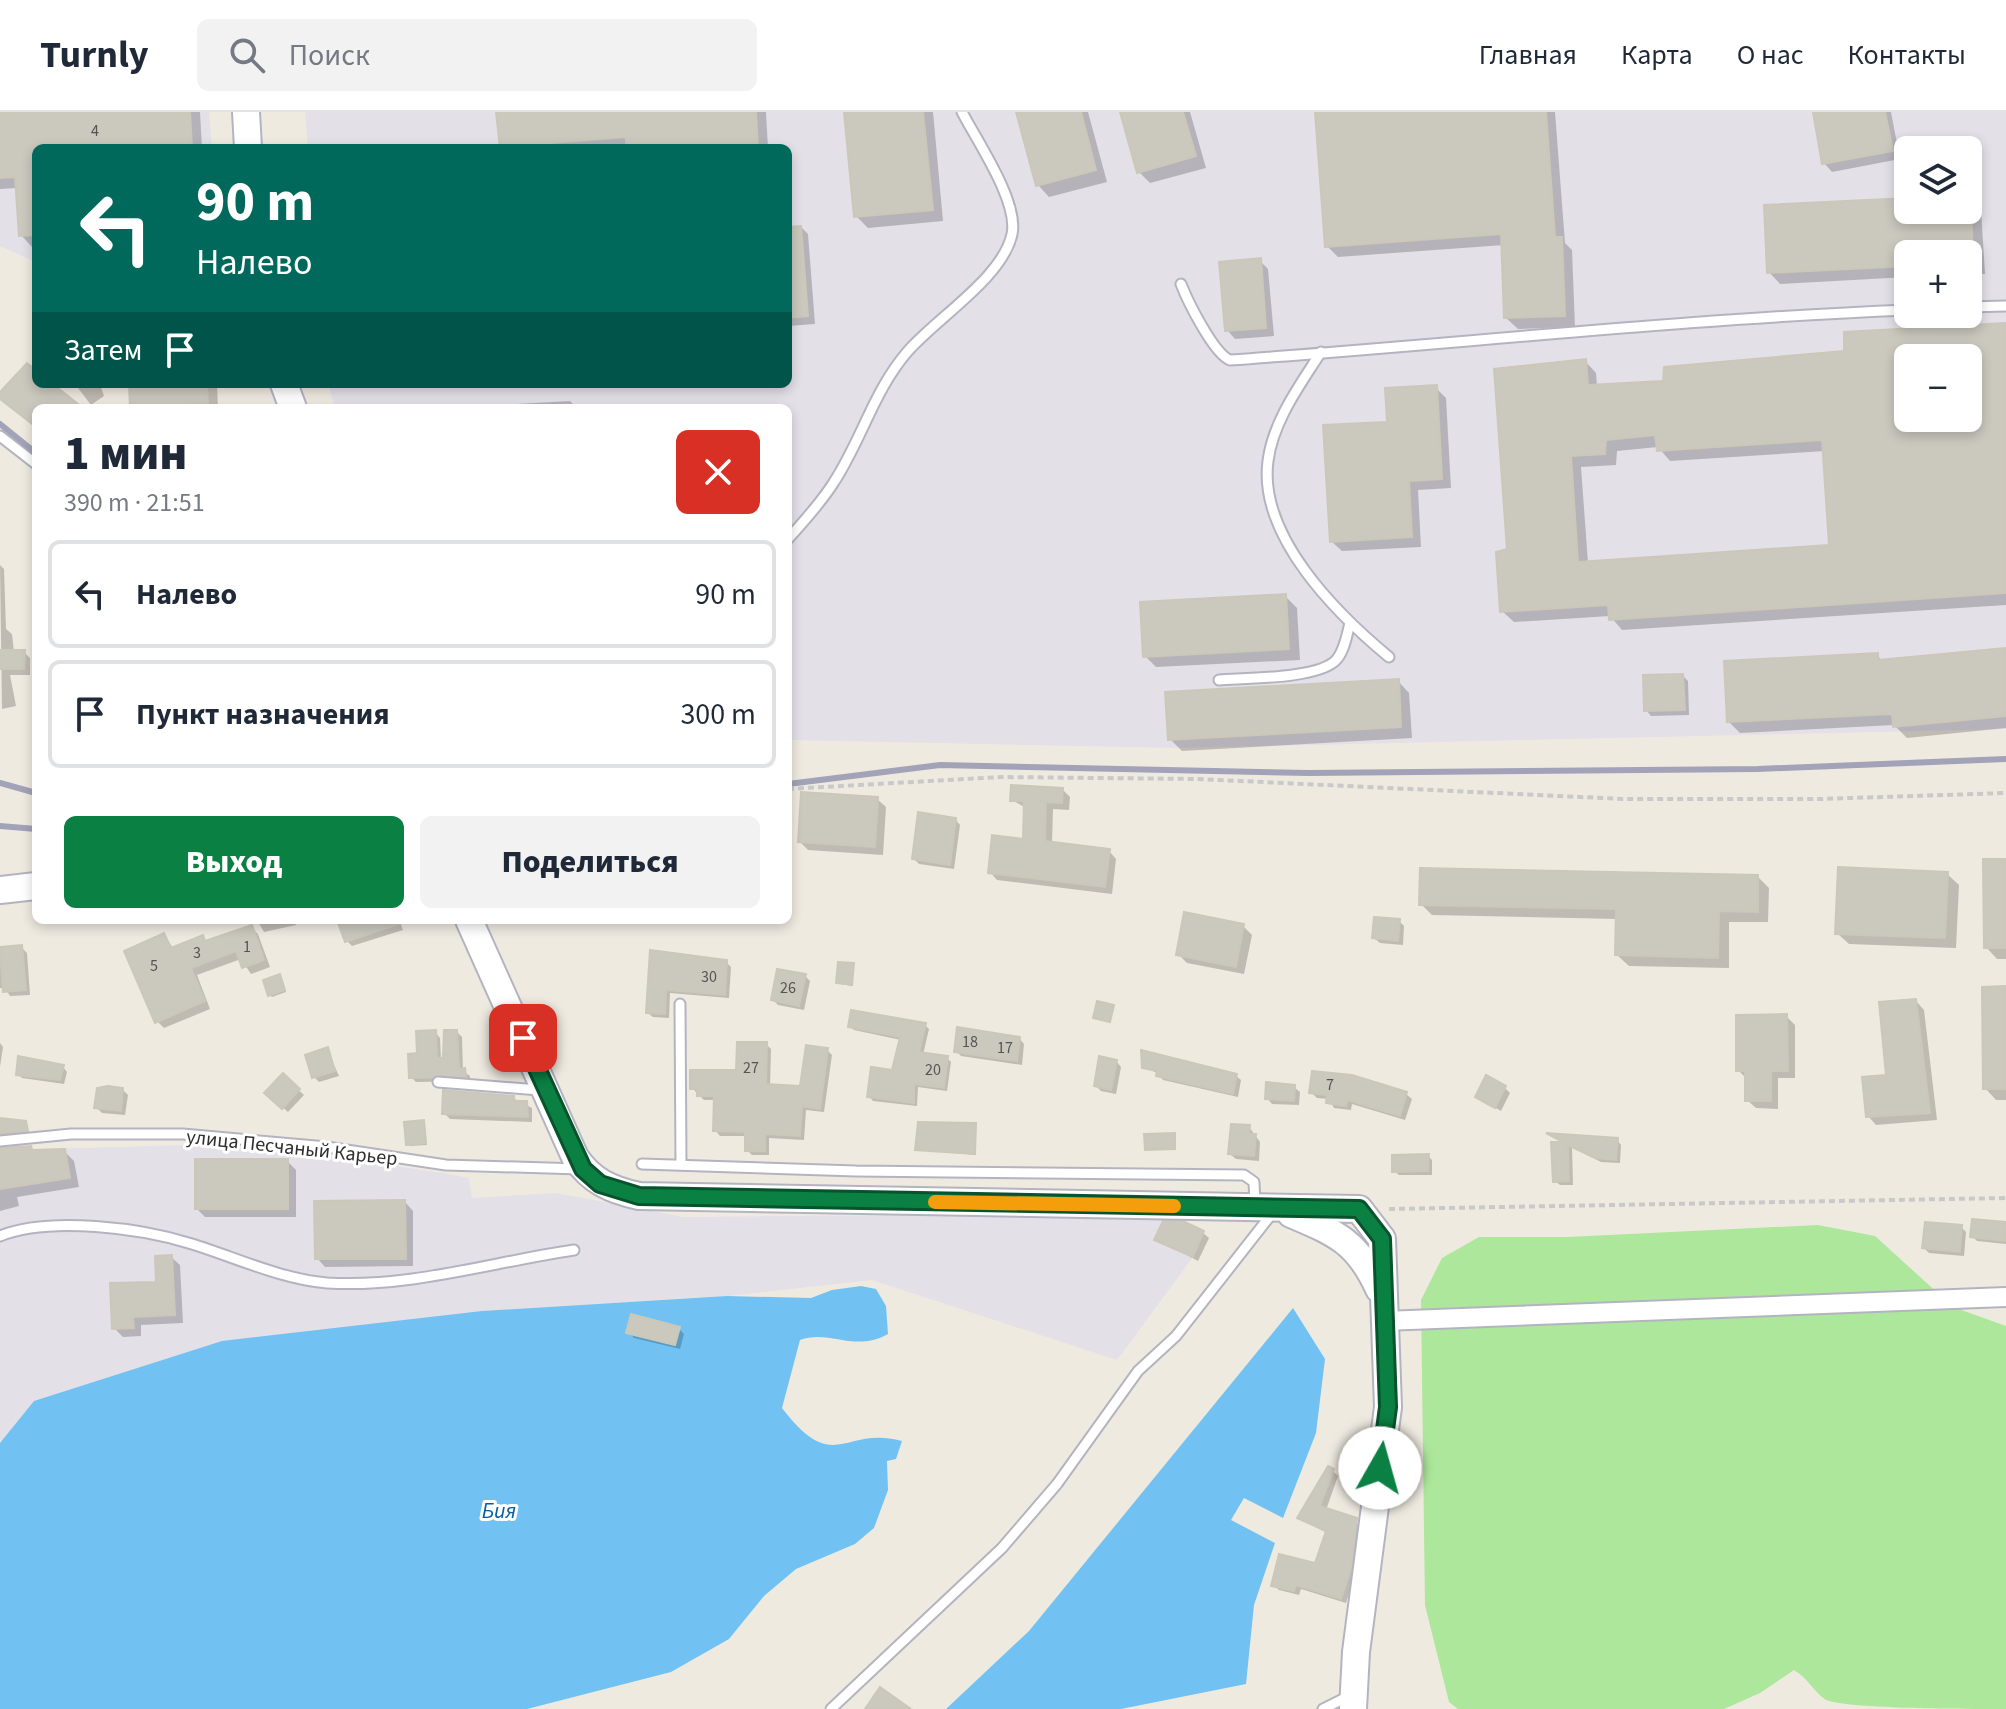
<!DOCTYPE html>
<html lang="ru">
<head>
<meta charset="utf-8">
<style>
  body { margin:0; font-family:"Source Sans 3",sans-serif; background:#f2f2f3; color:#1f2937; height:100vh; display:flex; flex-direction:column; font-size:30px; white-space:nowrap }
  * { box-sizing:border-box; margin:0 }
  p { font-size:26px; color:#747a83 }
  .icon { flex:none; width:44px; height:44px; fill:none; stroke:currentColor; stroke-width:2; stroke-linecap:round; stroke-linejoin:round }
  .map { position:relative; flex:1; overflow:hidden }
  .drawer { position:absolute; left:32px; top:292px; width:760px; height:520px; display:flex; flex-direction:column; background:#fff; border-radius:12px; box-shadow:0 4px 12px #0003 }
  .drawer>* { flex:none }
  .hud { position:absolute; left:32px; top:32px; width:760px; height:244px; border-radius:12px; box-shadow:0 4px 12px #0003; background:#00695c; color:#fff; overflow:hidden }
  .controls { position:absolute; left:1894px; top:24px; display:grid; gap:16px }
  .controls a { display:grid; place-items:center; width:88px; height:88px; border-radius:12px; background:#fff; box-shadow:0 4px 12px #0003; font-size:40px }
  .pin { position:absolute; display:grid; place-items:center; width:68px; height:68px; color:#fff; margin:-34px; border-radius:16px; box-shadow:0 4px 12px #0006 }
  .me { position:absolute; width:88px; margin:-44px; rotate:7deg; stroke-linejoin:round; filter:drop-shadow(0 0 6px #0008) }
  .turn { display:flex; align-items:center; gap:28px; height:168px; padding:0 32px; font-size:36px }
  .turn .icon { width:104px; height:104px; stroke-width:2.5 }
  .turn b { display:block; font-size:56px; line-height:68px }
  .then { display:flex; align-items:center; height:76px; padding:0 32px; background:#0003; gap:16px; font-size:30px }
  .round { display:grid; place-items:center; flex:none; width:84px; height:84px; border-radius:12px; background:#f2f2f3 }
  .overview { display:flex; align-items:center; justify-content:space-between; height:136px; padding:0 32px }
  h1 { font-size:48px; font-weight:800; line-height:60px }
  .action { display:flex; gap:16px; margin-top:auto; padding:16px 32px }
  .action a { flex:1; height:92px; border-radius:12px; background:#0b8043; color:#fff; font-size:32px; font-weight:800; line-height:92px; text-align:center }
  .action a+a { background:#f2f2f3; color:#1f2937 }
  ul { padding:0; list-style:none }
  li { display:flex; align-items:center; gap:24px; height:108px; margin:0 16px 12px; padding:0 16px; border:4px solid #e0e1e3; border-radius:12px }
  li div { flex:1 }
  li b { display:block; font-size:30px }
  li em { font-style:normal }
  header { display:flex; align-items:center; gap:48px; box-sizing:border-box; height:112px; padding:0 40px; background:#fff; border-bottom:2px solid #e0e1e3 }
  header strong { font-size:38px }
  nav { display:flex; gap:44px; margin-inline-start:auto; font-size:28px }
  .search { width:560px; height:72px; background:#f2f2f3; display:flex; align-items:center; gap:20px; box-sizing:border-box; padding:0 28px; border-radius:12px; color:#747a83; font-size:30px }
  .map>svg:first-child { display:block }
</style>
</head>
<body>
<header>
<strong>Turnly</strong>
<div class="search"><svg class="icon" aria-label="search" viewBox="0 0 24 24"><circle cx="10" cy="10" r="6"/><path d="M15 15l6 6"/></svg>Поиск</div>
<nav><a>Главная</a><a>Карта</a><a>О нас</a><a>Контакты</a></nav>
</header>
<div class="map">
<svg width="2006" height="1597" viewBox="0 0 2006 1597">
  <rect width="100%" height="100%" fill="#efeae0"/>
  <g fill="#e3e0e8" fill-rule="evenodd">
    <path d="M0 0H209L212 36H36V150L0 134Z"/>
    <path d="M305 0H2006V617L1178 636 788 628V296H335L328 272H788V36H308ZM1908 38H1968V98H1908ZM1908 142H1968V202H1908ZM1908 246H1968V306H1908Z"/>
    <path d="M190 1033 264 1036 444 1061 469 1066 472 1086 556 1081 684 1105 1166 1101 1204 1119 1193 1145 1117 1248 872 1168 727 1184 482 1199 0 1331V1043L46 1037Z"/>
  </g>
  <path fill="#ace79b" d="M1818 1113 1875 1124 1953 1195 2006 1214V1597C1972 1597 1848 1597 1826 1588 1813 1579 1808 1566 1794 1558L1760 1581 1724 1597H1458L1449 1590 1425 1493 1421 1188 1442 1146 1479 1125H1567Z"/>
  <g fill="#71c2f3">
    <path d="M861 1174 876 1177 886 1194 888 1222C854 1241 830 1217 800 1228L782 1296C835 1365 843 1313 902 1329L896 1347 887 1349 888 1378 874 1416 855 1432 796 1457 764 1484 729 1527 671 1560 527 1597H0V1331L34 1289 222 1229 482 1199 727 1184 811 1186 832 1178Z"/>
    <path d="M1293 1196 1325 1247 1316 1321 1283 1406 1244 1386 1231 1408 1275 1431 1254 1493 1246 1572 1121 1597H946L1029 1519Z"/>
  </g>
  <g fill="#0003" fill-rule="evenodd">
    <path d="M0 0H200L202 36H36V134L32 135 21 123 17 76 0 77Z"/>
    <path d="M498 0H766L768 36H502Z"/>
    <path d="M846 0H933L943 109 868 116 856 104Z"/>
    <path d="M1018 0H1088L1107 70 1049 85 1038 73Z"/>
    <path d="M1122 0H1190L1206 56 1150 71 1139 60Z"/>
    <path d="M1317 0H1555L1565 131 1572 138 1575 215 1518 217 1506 206 1504 133 1338 145 1327 134Z"/>
    <path d="M1815 0H1891L1900 47 1832 60 1824 51Z"/>
    <path d="M1968 85 1981 97 1985 162H1968V142H1908V165L1780 172 1769 160 1908 88V98H1968Z"/>
    <path d="M800 114 808 122 815 212 788 214V115Z"/>
    <path d="M1260 149 1268 157 1274 224 1235 227 1227 218Z"/>
    <path d="M2006 213V493L1622 518 1610 504 1514 510 1502 499 1509 438 1585 249 1596 261 1597 274 1665 271ZM1908 246H1968V306H1908ZM1658 335 1670 349 1825 339 1832 435 1588 451 1581 355 1616 353 1617 339Z"/>
    <path d="M75 272H100L104 284 91 293Z"/>
    <path d="M131 272H217L218 296H134Z"/>
    <path d="M692 272H710V274L695 275Z"/>
    <path d="M1436 276 1446 286 1451 376 1418 378 1421 435 1342 439 1331 429 1389 311Z"/>
    <path d="M570 289 577 296 481 294Z"/>
    <path d="M0 453 4 457 6 517 12 522 14 540H24L30 546V563H10L16 594 2 597Z"/>
    <path d="M1285 484 1297 496 1300 548 1156 555 1145 544Z"/>
    <path d="M2006 538V616L1907 626 1894 613 1740 621 1729 610 1877 543 1883 550Z"/>
    <path d="M1683 564 1688 569 1689 603 1651 604 1646 598Z"/>
    <path d="M1398 569 1409 581 1412 626 1182 639 1170 627Z"/>
    <path d="M1062 677 1070 685 1069 698 1053 697 1052 732 1109 739 1116 747 1112 782 997 768 990 760 1025 729 1026 696 1012 688Z"/>
    <path d="M877 687 886 695 883 743 808 738 800 730Z"/>
    <path d="M955 707 960 713 954 757 919 752 914 747Z"/>
    <path d="M2006 749V847H1997L1986 835Z"/>
    <path d="M1947 762 1959 773 1956 836 1849 832 1837 821Z"/>
    <path d="M1758 765 1769 776 1768 810H1729V856L1629 854 1617 843 1618 807 1432 803 1421 792Z"/>
    <path d="M257 808H295L296 813 264 820Z"/>
    <path d="M344 808H399L403 818 352 834 347 829Z"/>
    <path d="M1399 809 1404 814 1403 833 1380 831 1374 826Z"/>
    <path d="M1243 814 1252 823 1244 862 1187 851 1178 842Z"/>
    <path d="M251 815 258 822 270 855 251 862 241 847 197 863 210 897 164 916 157 909 164 824 174 837 203 826 208 830Z"/>
    <path d="M21 835 27 841 30 883 10 884 5 876H0V837Z"/>
    <path d="M652 840 726 850 731 855 729 886 670 881 669 906 653 905 648 901Z"/>
    <path d="M853 853V874L840 872 838 870Z"/>
    <path d="M279 864 286 880 272 885 270 883Z"/>
    <path d="M805 864 810 869 804 898 778 893 773 888Z"/>
    <path d="M2006 876V988H1996L1985 976Z"/>
    <path d="M1916 889 1924 898 1937 1008 1876 1013 1868 1004 1888 965Z"/>
    <path d="M1786 904 1795 913V966H1778V997L1756 996 1747 988V967L1738 958Z"/>
    <path d="M925 913 929 917 923 943 947 946 951 950 947 979 918 975 917 994 873 989 869 984 894 960 901 928 854 918 850 914Z"/>
    <path d="M435 920 440 926 441 948H445L457 920 462 925 463 959 470 964V969L416 970 411 965 419 943Z"/>
    <path d="M1019 926 1024 932 1022 953 961 944 956 939Z"/>
    <path d="M0 931 3 935 0 955Z"/>
    <path d="M766 932 771 937 770 975 802 976 827 938 832 943 824 1000 806 998 804 1028 769 1026V1043H752L747 1038V1024H720L716 1019V988H704L692 976 738 960Z"/>
    <path d="M327 938 339 964 319 970 314 965Z"/>
    <path d="M1116 949 1121 955 1116 982 1101 979 1096 974Z"/>
    <path d="M63 955 67 960 64 972 22 966 18 962Z"/>
    <path d="M1144 955 1236 964 1241 968 1238 985 1163 968 1159 962Z"/>
    <path d="M283 964 304 983 288 1000 267 981Z"/>
    <path d="M1294 975 1300 980 1299 993 1272 992 1267 986Z"/>
    <path d="M1505 976 1510 981 1501 999 1477 985Z"/>
    <path d="M123 978 128 983 125 1003 102 1001 96 995Z"/>
    <path d="M1311 980 1406 982 1412 987 1405 1008 1352 992 1351 998 1334 996 1329 987 1317 986Z"/>
    <path d="M513 986 532 996V1010L450 1007 444 1001Z"/>
    <path d="M0 1008 25 1011 31 1023 0 1029Z"/>
    <path d="M423 1010 427 1033 410 1034 408 1032Z"/>
    <path d="M976 1013V1043L917 1037Z"/>
    <path d="M1249 1015 1260 1030 1259 1049 1236 1047 1230 1042Z"/>
    <path d="M1174 1023 1176 1038 1147 1037Z"/>
    <path d="M1551 1024 1617 1028 1621 1033 1620 1051 1601 1050 1572 1035 1573 1073H1560L1555 1069 1566 1032Z"/>
    <path d="M13 1037 64 1039 74 1049 79 1075 17 1085 19 1094 0 1099V1041Z"/>
    <path d="M1428 1044 1432 1048V1063H1399L1394 1059Z"/>
    <path d="M287 1049 296 1058V1105H205L197 1097Z"/>
    <path d="M405 1090 413 1099V1154L325 1155 317 1146Z"/>
    <path d="M2006 1112V1132L1977 1129 1972 1124Z"/>
    <path d="M1961 1115 1966 1120 1964 1144 1929 1141 1924 1136Z"/>
    <path d="M1203 1121 1209 1126 1198 1149 1157 1127Z"/>
    <path d="M171 1145 180 1153 183 1211 141 1213V1224L123 1225 114 1216 158 1171Z"/>
    <path d="M679 1217 684 1222 680 1237 634 1226 629 1220Z"/>
    <path d="M1332 1358 1338 1364 1326 1398 1362 1414 1355 1463 1346 1491 1301 1477 1299 1483 1279 1478 1274 1473 1317 1454 1327 1421 1299 1406Z"/>
  </g>
  <g fill="#cbc8be" stroke="#cbc7b9" stroke-width="2" fill-rule="evenodd">
    <path d="M0 0H190L192 36H36V123L19 124 15 65 0 66Z"/>
    <path d="M496 0H756L758 36H626V25L538 32 537 36H500Z"/>
    <path d="M844 0H923L933 98 854 105Z"/>
    <path d="M1016 0H1081L1096 58 1036 74Z"/>
    <path d="M1120 0H1183L1196 44 1137 61Z"/>
    <path d="M1315 0H1546L1555 125H1562L1565 204 1504 206 1501 122 1325 135Z"/>
    <path d="M1813 0H1885L1893 39 1822 52Z"/>
    <path d="M1908 86V98H1971L1973 142H1908V154L1767 161 1764 93Z"/>
    <path d="M801 114 808 204 788 206V115Z"/>
    <path d="M1261 146 1266 216 1225 219 1219 150Z"/>
    <path d="M2006 211V481L1609 508 1608 493 1500 500 1496 440 1507 437 1494 257 1586 247 1588 273 1663 269 1664 255 1844 239V220ZM1908 246H1968V306H1908ZM1655 323 1657 339 1822 328 1829 433 1578 450 1571 344 1605 342 1606 328Z"/>
    <path d="M27 251 36 258V272H53L83 296H36V315L0 287V280Z"/>
    <path d="M129 272H207L208 292 130 295Z"/>
    <path d="M1437 273 1442 367 1409 369 1412 425 1330 430 1323 313 1387 310 1385 276Z"/>
    <path d="M1286 482 1289 537 1143 545 1140 490Z"/>
    <path d="M2006 536V604L1893 615 1892 602 1727 610 1724 549 1878 541V548Z"/>
    <path d="M0 538H25L24 557H0Z"/>
    <path d="M1683 562 1685 598 1644 599 1643 563Z"/>
    <path d="M1399 567 1401 615 1168 628 1165 580Z"/>
    <path d="M1011 673 1063 676 1062 691 1046 690 1045 729 1110 737 1105 775 988 761 992 723 1023 727 1024 689H1010Z"/>
    <path d="M801 680 878 685 875 735 798 730Z"/>
    <path d="M918 700 956 706 950 753 912 747Z"/>
    <path d="M1983 747H2006V836H1984Z"/>
    <path d="M1838 755 1948 760 1945 826 1835 822Z"/>
    <path d="M1420 756 1758 763V800L1719 799 1718 846 1615 843 1616 797 1419 793Z"/>
    <path d="M1184 800 1244 812 1236 855 1176 843Z"/>
    <path d="M1374 805 1400 807 1398 829 1372 826Z"/>
    <path d="M337 808H408V809L345 830Z"/>
    <path d="M252 813 264 848 242 856 236 839 191 856 205 889 155 911 124 839 164 821 171 836 203 823 205 829Z"/>
    <path d="M22 833 26 878 3 880 0 835Z"/>
    <path d="M650 838 727 848 725 883 666 878 665 902 646 901Z"/>
    <path d="M838 850 854 851 852 873 836 871Z"/>
    <path d="M777 857 806 862 799 894 771 888Z"/>
    <path d="M280 862 285 878 268 884 263 868Z"/>
    <path d="M2006 874V977H1983L1982 875Z"/>
    <path d="M1916 887 1930 1001 1866 1005 1862 965 1886 963 1879 890Z"/>
    <path d="M1097 889 1114 893 1110 910 1093 906Z"/>
    <path d="M851 898 926 911 919 940 948 944 944 976 914 972V991L867 985 871 955 892 958 900 925 848 915Z"/>
    <path d="M1787 902 1788 959H1771V989H1745V959H1736V903Z"/>
    <path d="M957 915 1020 925 1017 949 954 940Z"/>
    <path d="M436 918 437 946H443L444 918H457L459 957 465 956 466 965 409 966 408 942 417 941 416 919Z"/>
    <path d="M737 930H767L766 972 800 974 806 933 828 936 820 997 802 994 800 1024 765 1022V1039H745V1020L713 1019 714 984H697V977H690V958H736Z"/>
    <path d="M328 935 335 959 312 966 305 943Z"/>
    <path d="M1141 938 1237 962 1233 982 1156 964 1157 959 1142 956Z"/>
    <path d="M18 944 64 953 60 968 16 963Z"/>
    <path d="M1099 944 1117 948 1111 978 1094 974Z"/>
    <path d="M1312 959 1352 963 1407 980 1400 1004 1347 988 1346 994 1326 991 1327 983 1309 981Z"/>
    <path d="M283 961 300 977 282 997 264 981Z"/>
    <path d="M1486 963 1506 974 1495 996 1475 985Z"/>
    <path d="M1266 970 1295 973 1294 989 1265 987Z"/>
    <path d="M108 974 123 976 121 999 94 996 97 976Z"/>
    <path d="M443 978 514 984V989H527L528 1005 442 1002Z"/>
    <path d="M0 1006 26 1009 28 1019 0 1021Z"/>
    <path d="M424 1008 426 1031 406 1033 404 1010Z"/>
    <path d="M918 1010 976 1011 975 1042 915 1038Z"/>
    <path d="M1231 1012 1250 1013 1249 1022H1256L1254 1044 1228 1042Z"/>
    <path d="M1175 1021V1037L1145 1038 1144 1022Z"/>
    <path d="M1546 1021 1618 1026 1616 1048 1595 1046 1568 1033 1569 1069 1553 1070 1551 1030H1563Z"/>
    <path d="M31 1034 32 1038 65 1037 70 1066 0 1077V1036Z"/>
    <path d="M1429 1042 1428 1059 1392 1060V1043Z"/>
    <rect x="195" y="1047" width="93" height="50"/>
    <path d="M405 1088 406 1147H315L314 1089Z"/>
    <path d="M1972 1107 2006 1110V1129L1970 1125Z"/>
    <path d="M1163 1109 1185 1110 1204 1119 1193 1145 1154 1128Z"/>
    <path d="M1925 1110 1962 1113 1960 1140 1922 1136Z"/>
    <path d="M172 1143 175 1203 133 1205 134 1216 112 1217 110 1171 156 1170 155 1144Z"/>
    <path d="M631 1202 680 1215 675 1233 626 1221Z"/>
    <path d="M1328 1354 1334 1357 1320 1394 1357 1406 1351 1457 1341 1487 1296 1473 1294 1479 1271 1474 1279 1442 1315 1451 1326 1419 1297 1406Z"/>
    <path d="M880 1575 911 1597H865Z"/>
  </g>
  <g fill="none" stroke-linecap="round" stroke-linejoin="round">
    <g stroke="#b4b4c1" stroke-width="13">
      <g id="lane">
        <path d="M1181 172C1188 190 1214 242 1230 248 1456 232 1681 207 1908 198"/>
        <path d="M1968 195 2006 194"/>
        <path d="M1321 240C1300 273 1273 309 1268 349 1258 424 1337 502 1389 545"/>
        <path d="M0 324 36 352"/>
        <path d="M788 427C804 409 821 391 834 370 862 327 874 278 908 239 938 205 1003 165 1012 122 1019 90 977 29 962 0"/>
        <path d="M1219 568C1245 566 1321 567 1337 547 1345 537 1347 522 1350 511"/>
        <path d="M680 892 681 1053"/>
        <path d="M438 970 539 978"/>
        <path d="M0 1029 71 1022H183L327 1035 446 1053 580 1057"/>
        <path d="M642 1052 856 1059 1244 1063 1254 1070 1255 1093"/>
        <path d="M0 1124C49 1104 142 1116 192 1132 237 1146 281 1167 327 1171 410 1176 492 1150 574 1138"/>
        <path d="M831 1597 1002 1436 1057 1372 1138 1259 1176 1224 1274 1099"/>
        <path d="M1323 1597 1351 1583"/>
      </g>
    </g>
    <g stroke="#b4b4c1" stroke-width="22">
      <path id="street" d="M1384 1209 2006 1185"/>
    </g>
    <g stroke="#b4b4c1" stroke-width="30">
      <g id="secondary">
        <path d="M246 0 248 36"/>
        <path d="M284 272 293 296"/>
        <path d="M0 778 36 774"/>
        <path d="M469 808 575 1045C591 1069 611 1078 639 1084L1359 1097 1382 1127 1388 1295 1356 1540 1353 1597"/>
        <path d="M1291 1102C1336 1121 1358 1130 1379 1177"/>
      </g>
    </g>
    <g stroke="#c9c9c9" stroke-width="4" stroke-dasharray="6 4" stroke-linecap="butt">
      <path d="M788 677 1001 665 1198 667 1623 687H1820L2006 681"/>
      <path d="M1389 1097 2006 1086"/>
    </g>
    <use href="#lane" stroke="#fff" stroke-width="9"/>
    <use href="#street" stroke="#fff" stroke-width="18"/>
    <use href="#secondary" stroke="#fff" stroke-width="26"/>
    <g stroke="#a2a3b8" stroke-width="6">
      <path d="M0 312 36 341"/>
      <path d="M0 671 36 681"/>
      <path d="M788 672 940 653 1309 661 1758 657 2006 647"/>
      <path d="M0 714 36 717"/>
    </g>
  </g>
  <g fill="none" stroke-linecap="round" stroke-linejoin="round">
    <g stroke="#07532c" stroke-width="20">
      <path id="route" d="M523 926 583 1057 600 1072 639 1084 1359 1097 1382 1127 1388 1295 1380 1356"/>
    </g>
    <use href="#route" stroke="#0b8043" stroke-width="14"/>
    <path stroke="#f59e0b" stroke-width="14" d="M935 1090 1174 1094"/>
  </g>
  <g text-anchor="middle" stroke-width="6" stroke-linejoin="round" paint-order="stroke">
    <g font-size="16" fill="#555452">
      <text x="95" y="24">4</text>
      <text x="247" y="840">1</text>
      <text x="197" y="846">3</text>
      <text x="154" y="859">5</text>
      <text x="709" y="870">30</text>
      <text x="788" y="881">26</text>
      <text x="970" y="935">18</text>
      <text x="1005" y="941">17</text>
      <text x="751" y="961">27</text>
      <text x="933" y="963">20</text>
      <text x="1330" y="978">7</text>
    </g>
    <g font-size="20" fill="#2e2e2e" stroke="#fff">
      <text transform="translate(292 1035) rotate(6)" y="7">улица Песчаный Карьер</text>
    </g>
    <g font-size="22" font-style="italic" fill="#095ea6" stroke="#fff">
      <text x="499" y="1406">Бия</text>
    </g>
  </g>
</svg>
<div class="controls">
<a><svg class="icon" aria-label="layers" viewBox="0 0 24 24"><path d="M12 4l9 5-9 5-9-5zM3 14l9 5 9-5"/></svg></a>
<a>+</a>
<a>−</a>
</div>
<div class="pin" style="left:523px;top:926px;background:#d93025"><svg class="icon" aria-label="arrive" viewBox="0 0 24 24"><path d="M6 21V4h12l-3 4 3 4H6"/></svg></div>
<svg class="me" style="left:1380px;top:1356px" viewBox="-20 -20 40 40"><circle r="19" fill="#fff"/><path d="M0-13L10 11 0 6-10 11z" fill="#0b8043"/></svg>
<div class="hud">
<div class="turn"><svg class="icon" aria-label="left" viewBox="0 0 24 24"><path d="M17 20v-9H6M10 6l-5 5 5 5"/></svg><div><b>90 m</b>Налево</div></div>
<div class="then">Затем<svg class="icon" aria-label="arrive" viewBox="0 0 24 24"><path d="M6 21V4h12l-3 4 3 4H6"/></svg></div>
</div>
<section class="drawer">
<div class="overview"><div><h1>1 мин</h1><p>390 m · 21:51</p></div><a class="round" style="background:#d93025;color:#fff"><svg class="icon" aria-label="close" viewBox="0 0 24 24"><path d="M6 6l12 12M18 6L6 18"/></svg></a></div>
<ul>
<li><svg class="icon" aria-label="left" viewBox="0 0 24 24"><path d="M17 20v-9H6M10 6l-5 5 5 5"/></svg><div><b>Налево</b></div><em>90 m</em></li>
<li><svg class="icon" aria-label="arrive" viewBox="0 0 24 24"><path d="M6 21V4h12l-3 4 3 4H6"/></svg><div><b>Пункт назначения</b></div><em>300 m</em></li>
</ul>
<div class="action"><a>Выход</a><a>Поделиться</a></div>
</section>
</div>
</body>
</html>
